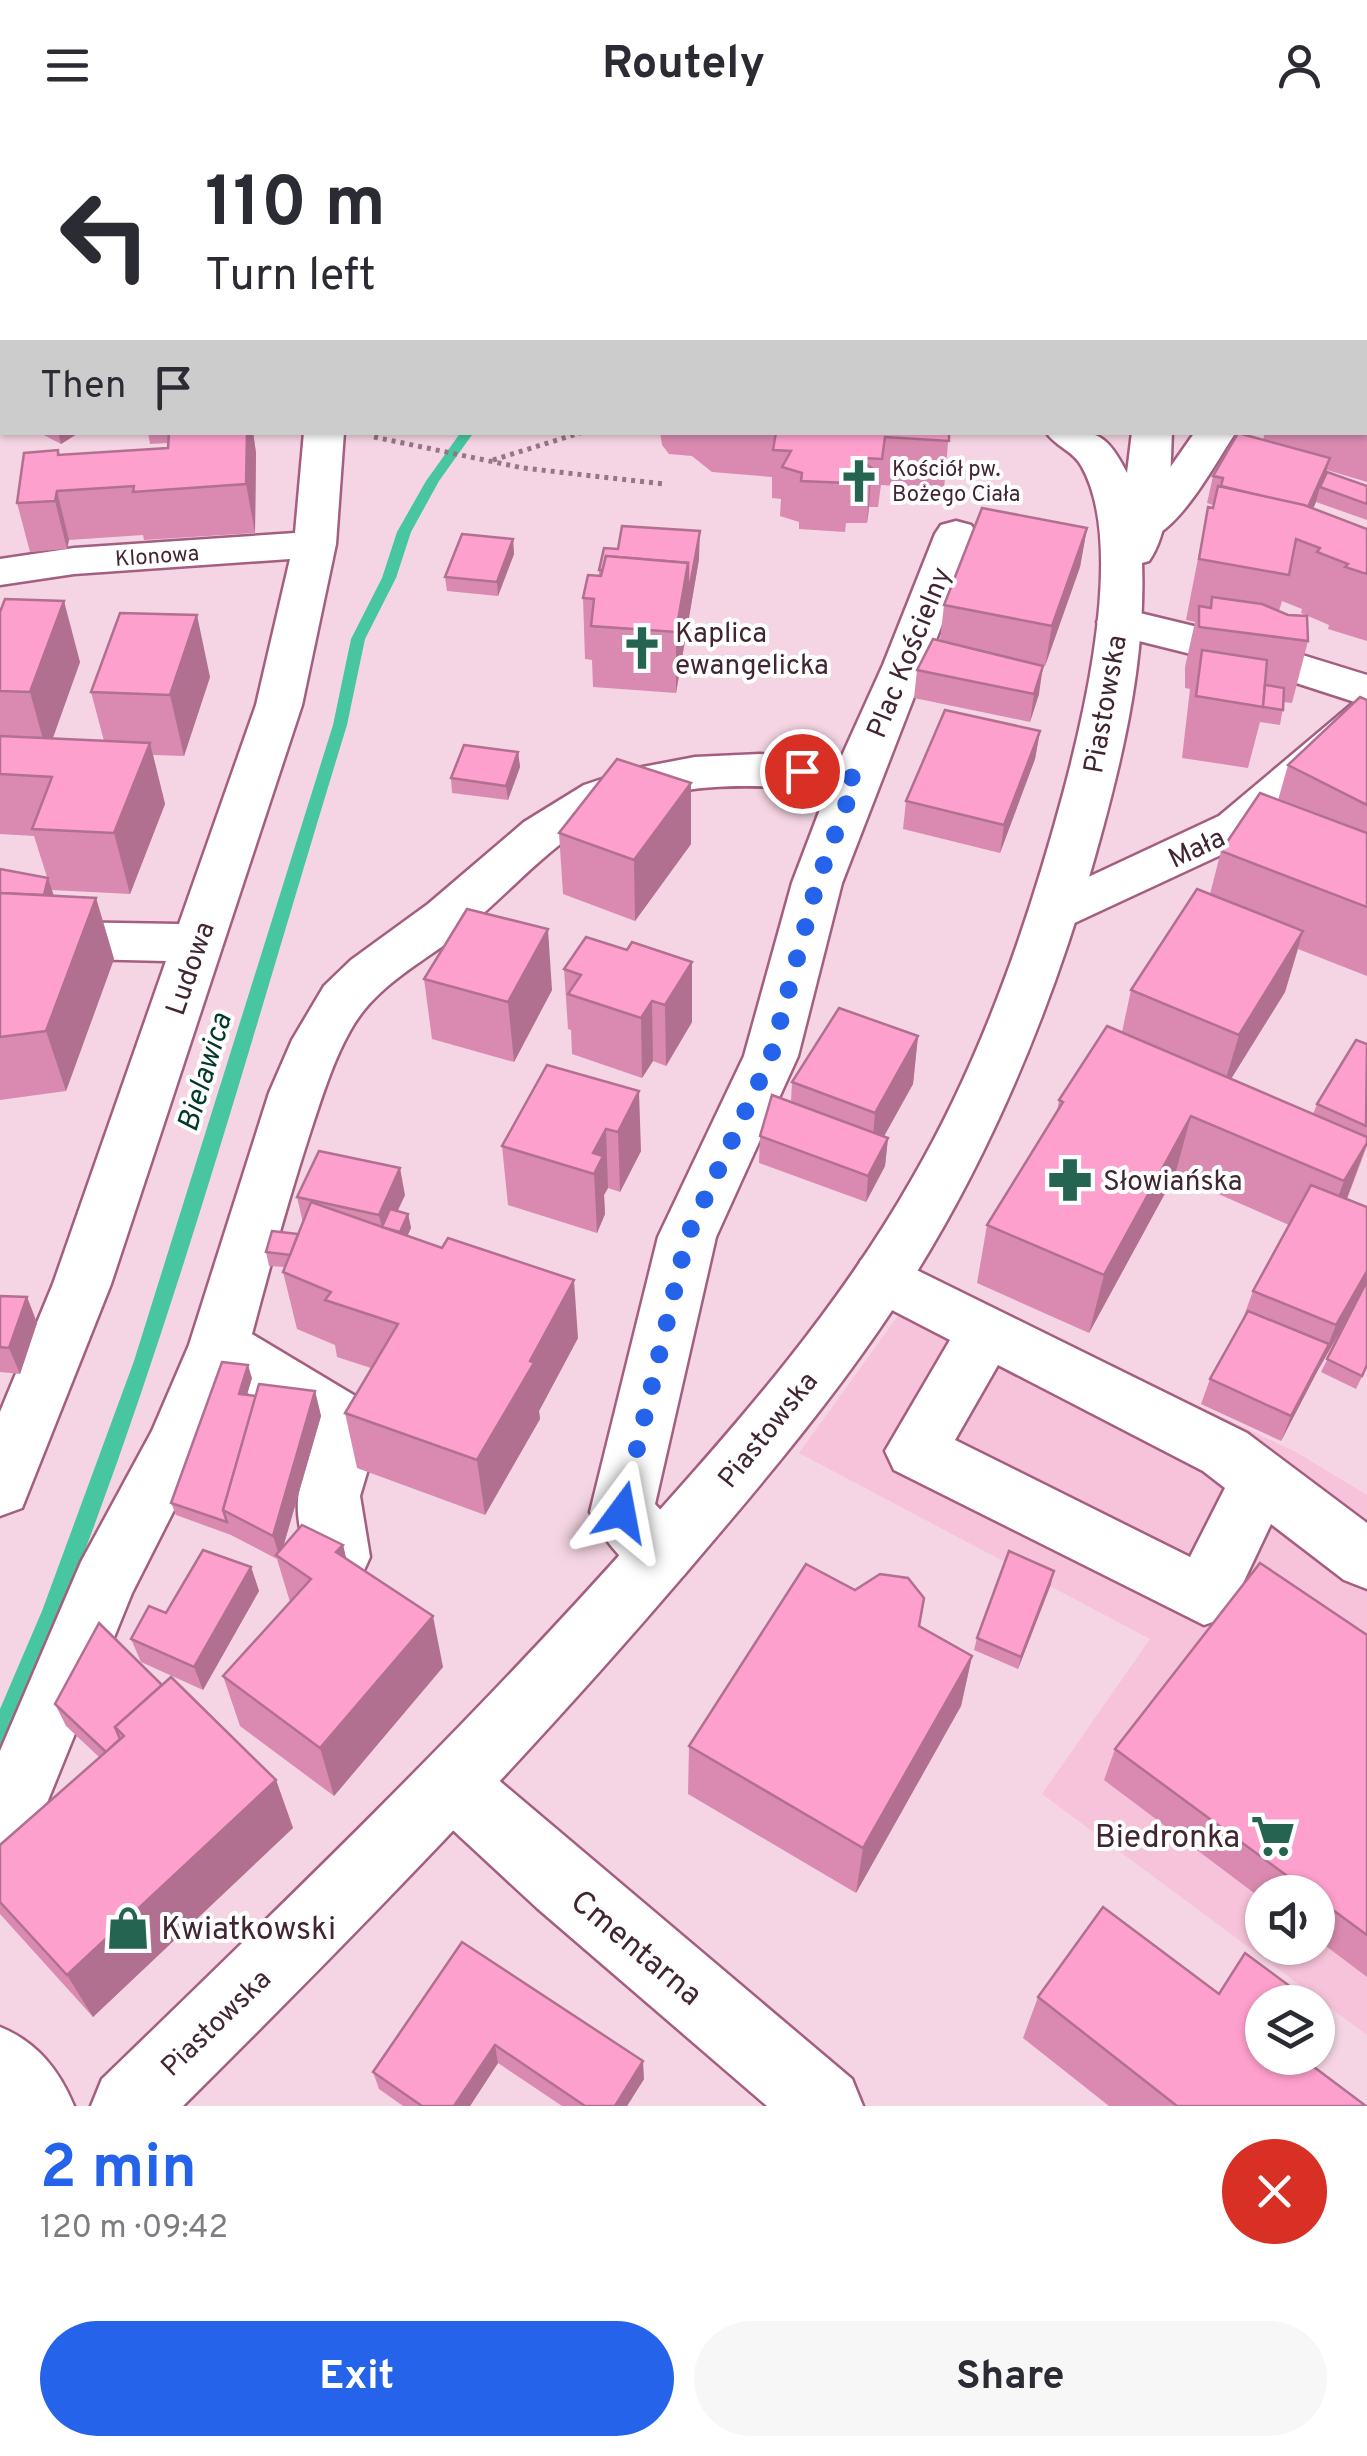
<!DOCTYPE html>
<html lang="en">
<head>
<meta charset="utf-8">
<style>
  body { margin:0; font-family:Overpass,sans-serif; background:#f7f7f7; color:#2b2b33; height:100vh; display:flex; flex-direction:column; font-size:38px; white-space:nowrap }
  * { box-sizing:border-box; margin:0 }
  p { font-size:32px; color:#7c7c81 }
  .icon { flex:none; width:55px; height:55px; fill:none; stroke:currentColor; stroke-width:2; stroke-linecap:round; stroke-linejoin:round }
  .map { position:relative; height:1976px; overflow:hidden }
  .sheet { display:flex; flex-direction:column; background:#fff; flex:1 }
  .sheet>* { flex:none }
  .banner { position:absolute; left:0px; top:0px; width:1368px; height:305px; box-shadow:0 2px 8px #0004; background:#fff; color:#2b2b33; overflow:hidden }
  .fabs { position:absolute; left:1245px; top:1745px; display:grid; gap:20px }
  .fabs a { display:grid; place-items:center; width:90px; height:90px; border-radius:50%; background:#fff; box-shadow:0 2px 8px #0004; font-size:50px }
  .pin { position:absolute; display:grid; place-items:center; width:85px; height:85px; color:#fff; margin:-42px; border:5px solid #fff; border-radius:50%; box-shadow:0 2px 10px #0007 }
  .me { position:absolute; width:110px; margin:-55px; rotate:13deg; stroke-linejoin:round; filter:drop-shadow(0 0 8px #0008) }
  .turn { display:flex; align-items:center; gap:35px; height:210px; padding:0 40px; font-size:45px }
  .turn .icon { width:130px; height:130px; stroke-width:2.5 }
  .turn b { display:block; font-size:70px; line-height:85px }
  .then { display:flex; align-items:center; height:95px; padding:0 40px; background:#0003; gap:20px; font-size:38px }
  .round { display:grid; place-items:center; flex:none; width:105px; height:105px; border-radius:52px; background:#f7f7f7 }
  .summary { display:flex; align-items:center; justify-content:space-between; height:170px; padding:0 40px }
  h1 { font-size:60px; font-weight:700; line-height:75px; color:#2563eb }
  .cta { display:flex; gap:20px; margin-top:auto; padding:20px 40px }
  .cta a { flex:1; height:115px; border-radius:60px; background:#2563eb; color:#fff; font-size:40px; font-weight:700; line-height:115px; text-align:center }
  .cta a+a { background:#f7f7f7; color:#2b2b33 }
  header { display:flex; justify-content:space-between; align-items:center; height:130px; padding:0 40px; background:#fff; font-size:45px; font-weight:700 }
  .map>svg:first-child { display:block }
</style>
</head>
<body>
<header><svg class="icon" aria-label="menu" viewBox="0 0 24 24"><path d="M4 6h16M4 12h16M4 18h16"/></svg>Routely<svg class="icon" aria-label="person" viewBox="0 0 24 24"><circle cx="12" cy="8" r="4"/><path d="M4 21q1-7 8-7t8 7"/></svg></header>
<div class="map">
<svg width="1367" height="1976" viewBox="0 0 1367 1976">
  <rect width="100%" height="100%" fill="#f5d5e3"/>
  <path fill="#f7c3da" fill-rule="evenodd" d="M926 1147 1296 1322 1367 1365V1905L1042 1664 1150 1509 799 1323ZM1262 1762H1318V1818H1262Z"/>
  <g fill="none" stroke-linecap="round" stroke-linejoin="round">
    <path fill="#48c6a1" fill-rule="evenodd" d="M461 302H474L439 351 411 402 396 448 365 509 347 595C242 936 151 1283 8 1611L0 1614V1579L42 1481 134 1231 333 595 351 509 382 448 397 402 426 351Z"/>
    <g stroke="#a45e80" stroke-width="5">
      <g id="minor">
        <rect x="297" y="0" width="34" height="2"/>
        <path d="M667 0H702L703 2H669Z"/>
        <path d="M304 302H344L336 414 302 575 111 1154 22 1378 0 1386V1282L53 1154 166 831 0 827V791L179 794 256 575 290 429 74 444 0 455V429L74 418 295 403Z"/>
        <path d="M1195 302H1236C1216 332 1188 385 1158 404 1148 411 1137 408 1127 405L1121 396 1160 352Z"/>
        <path d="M956 391 971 395 977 404 842 753 798 926 716 1107 655 1374 684 1405 693 1425 684 1445 661 1454C629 1442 605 1413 590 1382L658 1107 744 926 792 753 827 661C743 652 649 650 578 701 536 730 502 769 463 801 424 832 375 855 350 901 333 931 322 967 311 1000 289 1067 270 1136 252 1204L357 1267 366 1285 372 1326 360 1366 370 1427 361 1447 338 1456 315 1447C305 1425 294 1387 299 1362 304 1338 310 1324 306 1299L233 1254 209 1311 132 1463 25 1727 0 1737V1621L81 1432 152 1301 189 1215 269 963 292 910 324 856 351 830 428 774 524 692 584 655 632 639 695 627 760 624 840 630 883 535 935 404 941 395Z"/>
        <path d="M1119 478 1260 512 1367 545V611L1253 710 1055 802 1037 797 1030 784 1037 771 1219 686 1351 575 1358 573 1259 541 1103 502 1097 492 1103 482Z"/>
        <path d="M882 1123 1247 1303 1367 1393V1459L1344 1450 1271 1394 1227 1487 1204 1495 894 1340 885 1321 950 1210 861 1164 853 1147 861 1130ZM998 1235 1203 1341 1225 1358 1190 1427 955 1310Z"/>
        <path d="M452 1621 476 1631 852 1949 863 1976H767L537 1778 428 1677 417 1654 428 1631Z"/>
        <path d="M0 1897C37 1912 59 1940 74 1976H0Z"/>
      </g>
    </g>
    <g stroke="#a45e80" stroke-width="5">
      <g id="major">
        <rect x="1099" y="0" width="34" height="2"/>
        <path d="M1046 302C1094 302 1103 297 1127 343L1132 302H1172C1170 341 1172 398 1149 431L1142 433C1146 536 1120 639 1092 737 1050 881 993 1020 913 1148 847 1254 765 1350 684 1445 526 1630 356 1804 183 1976H91L102 1949C286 1771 471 1593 641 1401 740 1291 838 1179 912 1049 981 930 1027 797 1063 664 1085 582 1125 414 1082 337 1074 321 1056 317 1046 302Z"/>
      </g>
    </g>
    <g stroke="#947684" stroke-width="5" stroke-dasharray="4 5" stroke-linecap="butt">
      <path d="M374 307 523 338 664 354"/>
      <path d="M493 330 583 302"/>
    </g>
    <use href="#minor" fill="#fff" fill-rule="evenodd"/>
    <use href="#major" fill="#fff" fill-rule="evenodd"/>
  </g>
  <g fill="#da8ab0">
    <path d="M584 0H670V2H599L597 1 586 2Z"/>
    <path d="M993 0H1074L1073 2H992Z"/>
    <rect x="1196" y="0" width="85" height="2"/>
    <path d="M0 106H2V264L0 266Z"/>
    <path d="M1365 254 1367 255V352L1327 340V342L1367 356V390L1316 372 1313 378 1367 399V511L1328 499 1329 495 1301 483 1302 479 1282 471 1279 481 1308 511 1292 573 1284 572 1280 595 1260 592 1248 638 1182 628 1190 559 1185 558V537L1195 492 1186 490 1208 377 1213 378V375L1207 373 1213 346 1263 310 1265 302H1365Z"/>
    <path d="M38 302H80L61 314Z"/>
    <path d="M148 302H253L256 323 255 403 144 410 143 405 69 410 67 419 30 422 17 373 58 320 60 325 168 318V313L150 314Z"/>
    <path d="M660 302H949L944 359 881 355 878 377H869L867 393H846L845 402 799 399V392L780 386 781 369 772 368V347L712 342 692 326 669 324 662 315Z"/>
    <path d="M1087 398 1080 437 1045 536 1032 533 1039 564 1030 592 914 568 917 540 940 510 944 475Z"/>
    <path d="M513 409 514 424 498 466 447 461 445 447Z"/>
    <path d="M699 429 676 563 593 557 592 530 585 529 583 468 599 446V440Z"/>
    <path d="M0 482 80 532 53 608 104 611 91 562 210 547 184 626 153 625 165 674 130 764 52 760 54 766 96 768 114 829 66 961 0 970V739L47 747 34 706 0 704Z"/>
    <path d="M1367 570V846L1298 819 1285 862 1231 949 1313 984 1317 974 1367 914V1016L1347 1069 1367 1236 1356 1259 1321 1242 1347 1190 1318 1240 1281 1311 1201 1274 1210 1249 1242 1191 1253 1161 1289 1095 1175 1045 1089 1203 977 1153 987 1095 1057 982 1059 970 1122 902 1131 860 1210 764 1221 721 1278 670 1288 635Z"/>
    <path d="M1040 601 1035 629 1000 723 903 699 906 671Z"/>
    <path d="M518 622 520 637 508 670 452 663 451 648Z"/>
    <path d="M559 703 691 714 635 791 563 764Z"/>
    <path d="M627 820 692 832V892L666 936 653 931 642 948 572 924 571 900 568 899 564 839Z"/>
    <path d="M424 849 552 860 514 932 432 909Z"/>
    <path d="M918 906 913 954 883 1007 888 1008 885 1036 866 1072 759 1033 760 1006 791 972 792 952Z"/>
    <path d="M547 935 641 1021 620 1062 608 1058 604 1065 605 1084 597 1103 508 1075 502 1016Z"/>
    <path d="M405 1065 397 1081 408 1084 411 1098 407 1106 578 1208 539 1281 540 1289 485 1385 357 1338 345 1283 371 1238 337 1227 335 1215 297 1199 283 1142 285 1137 269 1136 266 1122 298 1104 303 1093 297 1067Z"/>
    <path d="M0 1166 27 1167 37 1193 20 1244 0 1242Z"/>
    <path d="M252 1248 247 1265 256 1266 315 1261 321 1286 283 1417 343 1415 346 1428 443 1537 334 1666 240 1596 223 1546 290 1472 277 1429 231 1405 176 1385 171 1373Z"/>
    <path d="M251 1437 259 1461 203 1560 141 1532 131 1509 166 1483Z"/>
    <path d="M1051 1454 1018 1539 974 1520 977 1508Z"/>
    <path d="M919 1496 972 1526 961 1576 856 1763 688 1664 689 1616Z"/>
    <path d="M1367 1505V1847L1318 1810V1762H1262V1769L1104 1650 1115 1619Z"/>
    <path d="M162 1555 276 1650 293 1698 93 1887 0 1784V1715L99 1627 66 1596 55 1574Z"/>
    <path d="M462 1812 644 1949 627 1976H562L498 1933 470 1976H403L379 1959 373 1942Z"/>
    <path d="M1038 1867 1262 1928 1366 1976H1109L1023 1908Z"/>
  </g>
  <g fill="#b27090">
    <rect x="52" y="0" width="47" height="2"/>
    <path d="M144 0H186V2H138Z"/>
    <rect x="620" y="0" width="50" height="2"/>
    <path d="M2 23V52L0 53V24Z"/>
    <path d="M1367 127V146L1365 149V129Z"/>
    <path d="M2 188V243L0 244V190Z"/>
    <path d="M2 248V264L0 266V250Z"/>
    <path d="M58 302H80L61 314Z"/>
    <path d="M247 302H253L256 323 255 403 246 354Z"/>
    <path d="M1330 328 1322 358 1320 357 1316 372 1299 410 1303 389Z"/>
    <path d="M872 338 868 387 867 393 870 344Z"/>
    <path d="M57 361 69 410 67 419 55 371Z"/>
    <path d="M1087 398 1080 437 1045 536 1052 496Z"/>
    <path d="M700 401 699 429 676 563V502L688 433Z"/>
    <path d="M513 409 514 424 498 466 497 452Z"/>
    <path d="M64 471 80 532 47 624 30 562Z"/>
    <path d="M197 485 210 547 184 626 170 565Z"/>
    <path d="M1043 536 1039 564 1030 592 1034 564Z"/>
    <path d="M1040 601 1035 629 1000 723 1004 695Z"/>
    <path d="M150 613 165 674 130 764 114 703Z"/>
    <path d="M518 622 520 637 508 670 506 656Z"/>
    <path d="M691 653V714L635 791 634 730Z"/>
    <path d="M48 748 57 776 42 769Z"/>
    <path d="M96 768 114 829 66 961 46 901Z"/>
    <path d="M548 799 552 860 514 932 508 872Z"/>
    <path d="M1303 801 1285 862 1221 965 1239 905Z"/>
    <path d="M692 832V892L666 936 665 875Z"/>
    <path d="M652 871 653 931 642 948 641 888Z"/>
    <path d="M918 906 913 954 871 1030 875 983Z"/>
    <path d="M639 961 641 1021 620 1062 618 1002Z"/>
    <path d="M1191 986 1175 1045 1089 1203 1104 1145Z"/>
    <path d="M606 999 608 1058 604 1065 605 1084 597 1103 593 1023Z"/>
    <path d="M888 1008 885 1036 866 1072 868 1046Z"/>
    <path d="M1367 1013 1347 1068 1322 1110 1344 1051Z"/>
    <path d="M400 1038 405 1065 389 1100 382 1098 379 1085Z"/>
    <path d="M408 1084 411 1098 403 1116 400 1102Z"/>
    <path d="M1367 1141V1154L1318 1240 1336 1195Z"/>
    <path d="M574 1150 578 1208 539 1281 540 1289 485 1385 477 1330Z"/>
    <path d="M27 1167 37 1193 20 1244 9 1218Z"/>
    <path d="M1329 1214 1318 1240 1281 1311 1291 1286Z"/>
    <path d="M248 1235 252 1248 243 1277 239 1264Z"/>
    <path d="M315 1261 321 1286 280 1428 273 1406Z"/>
    <path d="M343 1415 355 1467 336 1422Z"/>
    <path d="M251 1437 259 1461 203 1560 194 1537Z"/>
    <path d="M1054 1441 1051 1454 1018 1539 1021 1527Z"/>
    <path d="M433 1486 443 1537 334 1666 320 1618Z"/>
    <path d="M972 1526 961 1576 856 1763 863 1718Z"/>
    <path d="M276 1650 293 1698 93 1887 67 1845Z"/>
    <path d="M495 1915 498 1933 470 1976H454Z"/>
    <path d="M643 1931 644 1949 627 1976H615Z"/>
  </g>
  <g fill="#fea0cd" stroke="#b27090" stroke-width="2.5">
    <path d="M0 0H48L52 2H2V23L0 24Z"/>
    <path d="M99 0H144L138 2H104Z"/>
    <path d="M198 0H274V2H197Z"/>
    <path d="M823 0H917L940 2H821Z"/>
    <path d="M1038 0H1071L1070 2H1037Z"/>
    <path d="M1218 0H1281V2H1240Z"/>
    <path d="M1 73H2V92H0Z"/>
    <path d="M1365 111 1367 112V127L1365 129Z"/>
    <path d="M2 116V150L0 151V129H1Z"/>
    <path d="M0 169 2 170V188L0 190Z"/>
    <path d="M2 236V248L0 250V237Z"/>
    <path d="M1365 254 1367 255V300L1365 299Z"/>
    <path d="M169 302H247L246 354 133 362 134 356 57 361 55 371 17 373 24 323 58 320V325L168 318Z"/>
    <path d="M776 302H949V311L885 307 882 329 864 328V333L872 338 870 344 850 345 848 353 801 351 802 343 782 337 791 321 773 320Z"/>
    <path d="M1238 303 1330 328 1308 377 1221 356 1223 348 1213 346Z"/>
    <path d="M1327 342 1367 356V374L1320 357Z"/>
    <path d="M1218 356 1304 375 1367 399V444L1345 437 1348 434 1317 422 1320 418 1296 409 1289 445 1199 429 1208 377 1213 378Z"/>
    <path d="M982 378 1087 398 1052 496 944 475Z"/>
    <path d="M622 396 700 401 688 466V433L606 426 603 440H599L604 418 618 419Z"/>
    <path d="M462 404 513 409 497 452 445 447Z"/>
    <path d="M606 426 688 433 676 502 591 496 594 469 583 468 588 445 601 446Z"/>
    <path d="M1212 467 1262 474 1288 485 1307 486 1308 511 1199 497V476L1211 478Z"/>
    <path d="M5 469 64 471 30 562 0 561V482Z"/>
    <path d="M120 483 197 485 170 565 91 562Z"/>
    <path d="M933 509 1043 536 1034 564 917 540Z"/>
    <path d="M1202 520 1267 530 1263 577 1196 566Z"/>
    <path d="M1265 555 1284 558 1283 580 1263 577Z"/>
    <path d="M1360 567 1367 570V675L1288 635Z"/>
    <path d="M945 580 1040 601 1004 695 906 671Z"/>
    <path d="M0 606 150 613 114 703 32 699 52 647 0 644Z"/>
    <path d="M464 615 518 622 506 656 451 648Z"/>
    <path d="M617 629 691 653 634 730 559 703Z"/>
    <path d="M1260 663 1367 703V777L1221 721Z"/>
    <path d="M0 739 48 748 44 765 0 763Z"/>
    <path d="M1197 759 1303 801 1239 905 1131 860Z"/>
    <path d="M0 763 96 768 46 901 0 907Z"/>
    <path d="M467 779 548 799 508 872 424 849Z"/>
    <path d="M586 807 627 820 632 812 692 832 665 875 652 871 641 888 568 864 581 845 564 839Z"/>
    <path d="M839 878 918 906 875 983 792 952Z"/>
    <path d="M1107 896 1367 1007V1013L1344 1051 1191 986 1104 1145 987 1095 1063 972 1059 970Z"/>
    <path d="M1356 910 1367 914 1366 996 1317 974Z"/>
    <path d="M547 935 639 961 618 1002 606 999 593 1023 603 1026 594 1044 502 1016Z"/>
    <path d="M772 965 888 1008 868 1046 760 1006Z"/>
    <path d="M319 1021 400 1038 379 1085 297 1067Z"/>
    <path d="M1311 1055 1367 1077V1141L1336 1195 1253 1161Z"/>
    <path d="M311 1072 442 1118 448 1108 574 1150 530 1231 534 1233 477 1330 345 1283 398 1194 325 1170 331 1162 283 1142Z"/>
    <path d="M390 1079 408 1084 400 1102 382 1097Z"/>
    <path d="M272 1101 298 1104 290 1125 266 1122Z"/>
    <path d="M1367 1151V1235L1362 1246 1327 1229Z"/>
    <path d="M0 1166 27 1167 9 1218 0 1217Z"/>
    <path d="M1248 1181 1329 1214 1291 1286 1210 1249Z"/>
    <path d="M222 1232 248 1235 239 1264 256 1266 223 1380 227 1392 171 1373Z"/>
    <path d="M259 1254 315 1261 273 1406 223 1380Z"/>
    <path d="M302 1395 343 1415 336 1422 433 1486 320 1618 223 1546 311 1449 276 1425Z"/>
    <path d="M203 1420 251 1437 194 1537 131 1509 149 1476 166 1483Z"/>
    <path d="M1009 1421 1054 1441 1021 1527 977 1508Z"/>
    <path d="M1260 1433 1367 1505V1805L1318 1769V1762H1309L1115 1619Z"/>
    <path d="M806 1434 855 1460 880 1444 908 1448 924 1468 919 1496 972 1526 863 1718 689 1616Z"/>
    <path d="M99 1493 162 1555 115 1597 120 1609 106 1622 55 1574Z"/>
    <path d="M171 1547 276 1650 67 1845 0 1772V1715L124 1606 115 1597Z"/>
    <path d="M1103 1777 1219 1864 1245 1823 1303 1866 1299 1872H1262V1928H1302L1366 1976H1177L1038 1867Z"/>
    <path d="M462 1812 643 1931 615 1976H585L495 1915 454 1976H422L373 1942Z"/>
  </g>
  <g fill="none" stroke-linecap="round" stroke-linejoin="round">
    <path stroke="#2563eb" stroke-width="18" stroke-dasharray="0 32.4" d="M622 1382 687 1107 771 926 817 753 856 648 802 641"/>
  </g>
  <defs>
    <g id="church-bare" transform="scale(3.45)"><path d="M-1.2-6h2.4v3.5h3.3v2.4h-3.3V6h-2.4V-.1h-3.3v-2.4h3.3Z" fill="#256451" stroke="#fff" stroke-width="2.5" paint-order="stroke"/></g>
    <g id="pharmacy-bare" transform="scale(3.45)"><path d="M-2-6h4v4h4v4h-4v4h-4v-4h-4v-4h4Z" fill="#256451" stroke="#fff" stroke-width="2.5" paint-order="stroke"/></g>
    <g id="supermarket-bare" transform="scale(3.45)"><path d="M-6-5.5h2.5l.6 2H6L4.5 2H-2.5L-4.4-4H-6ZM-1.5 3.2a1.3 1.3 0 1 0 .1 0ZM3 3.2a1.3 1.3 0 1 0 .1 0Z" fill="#256451" stroke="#fff" stroke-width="2.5" paint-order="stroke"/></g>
    <g id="shop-bare" transform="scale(3.45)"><path d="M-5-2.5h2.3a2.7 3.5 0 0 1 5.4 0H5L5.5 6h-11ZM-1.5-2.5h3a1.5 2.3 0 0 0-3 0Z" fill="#256451" stroke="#fff" stroke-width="2.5" paint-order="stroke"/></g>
  </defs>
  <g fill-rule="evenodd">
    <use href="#church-bare" x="859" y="351"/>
    <use href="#church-bare" x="642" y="518"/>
    <use href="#pharmacy-bare" x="1070" y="1050"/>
    <use href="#supermarket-bare" x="1273" y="1706"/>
    <use href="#shop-bare" x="128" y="1798"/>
  </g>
  <g text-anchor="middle" stroke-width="8" stroke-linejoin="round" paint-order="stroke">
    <g font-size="22" fill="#422533" stroke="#fff" text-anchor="start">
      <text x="892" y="346">Kościół pw.<tspan x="892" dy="25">Bożego Ciała</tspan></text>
    </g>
    <g font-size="22" fill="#422533" stroke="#fff">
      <text transform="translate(157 425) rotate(-4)" y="8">Klonowa</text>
    </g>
    <g font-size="28" fill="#422533" stroke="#fff" text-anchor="start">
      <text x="675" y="512">Kaplica<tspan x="675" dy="32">ewangelicka</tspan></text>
      <text x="1103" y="1060">Słowiańska</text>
    </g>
    <g font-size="28" fill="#422533" stroke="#fff">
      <text transform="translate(908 522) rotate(-68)" y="10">Plac Kościelny</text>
      <text transform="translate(1104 574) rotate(-80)" y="10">Piastowska</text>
      <text transform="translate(1196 717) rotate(-25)" y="10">Mała</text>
      <text transform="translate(189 838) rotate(-71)" y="10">Ludowa</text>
      <text transform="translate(767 1299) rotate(-51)" y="10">Piastowska</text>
      <text transform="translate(215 1892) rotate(-44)" y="10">Piastowska</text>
    </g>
    <g font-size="30" font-style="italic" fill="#003829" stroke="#fff">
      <text transform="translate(204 942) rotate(-73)" y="10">Bielawica</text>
    </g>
    <g font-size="32" fill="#422533" stroke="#fff" text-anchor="end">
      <text x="1240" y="1717">Biedronka</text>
      <text x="161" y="1809" text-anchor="start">Kwiatkowski</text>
    </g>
    <g font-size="32" fill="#422533" stroke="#fff">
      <text transform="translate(637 1817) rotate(40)" y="11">Cmentarna</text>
    </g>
  </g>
</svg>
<div class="fabs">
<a><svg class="icon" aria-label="sound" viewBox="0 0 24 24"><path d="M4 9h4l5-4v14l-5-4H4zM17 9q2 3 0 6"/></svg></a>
<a><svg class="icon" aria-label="layers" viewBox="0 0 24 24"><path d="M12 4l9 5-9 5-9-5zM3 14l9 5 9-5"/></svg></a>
</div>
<div class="pin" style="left:802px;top:641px;background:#d93025"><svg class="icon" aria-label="arrive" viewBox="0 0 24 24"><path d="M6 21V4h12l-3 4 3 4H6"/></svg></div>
<svg class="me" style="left:622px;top:1382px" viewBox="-20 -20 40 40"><path d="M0-17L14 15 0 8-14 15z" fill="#2563eb" stroke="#fff" stroke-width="4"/></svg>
<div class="banner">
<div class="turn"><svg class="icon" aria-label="left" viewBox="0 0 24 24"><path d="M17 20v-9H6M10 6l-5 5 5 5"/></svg><div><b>110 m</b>Turn left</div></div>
<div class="then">Then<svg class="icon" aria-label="arrive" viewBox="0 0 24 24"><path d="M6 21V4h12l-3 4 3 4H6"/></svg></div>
</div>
</div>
<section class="sheet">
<div class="summary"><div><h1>2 min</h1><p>120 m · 09:42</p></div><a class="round" style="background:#d93025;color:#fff"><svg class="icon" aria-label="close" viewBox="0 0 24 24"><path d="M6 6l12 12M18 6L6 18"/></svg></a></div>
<div class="cta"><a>Exit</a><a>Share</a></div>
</section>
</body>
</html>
